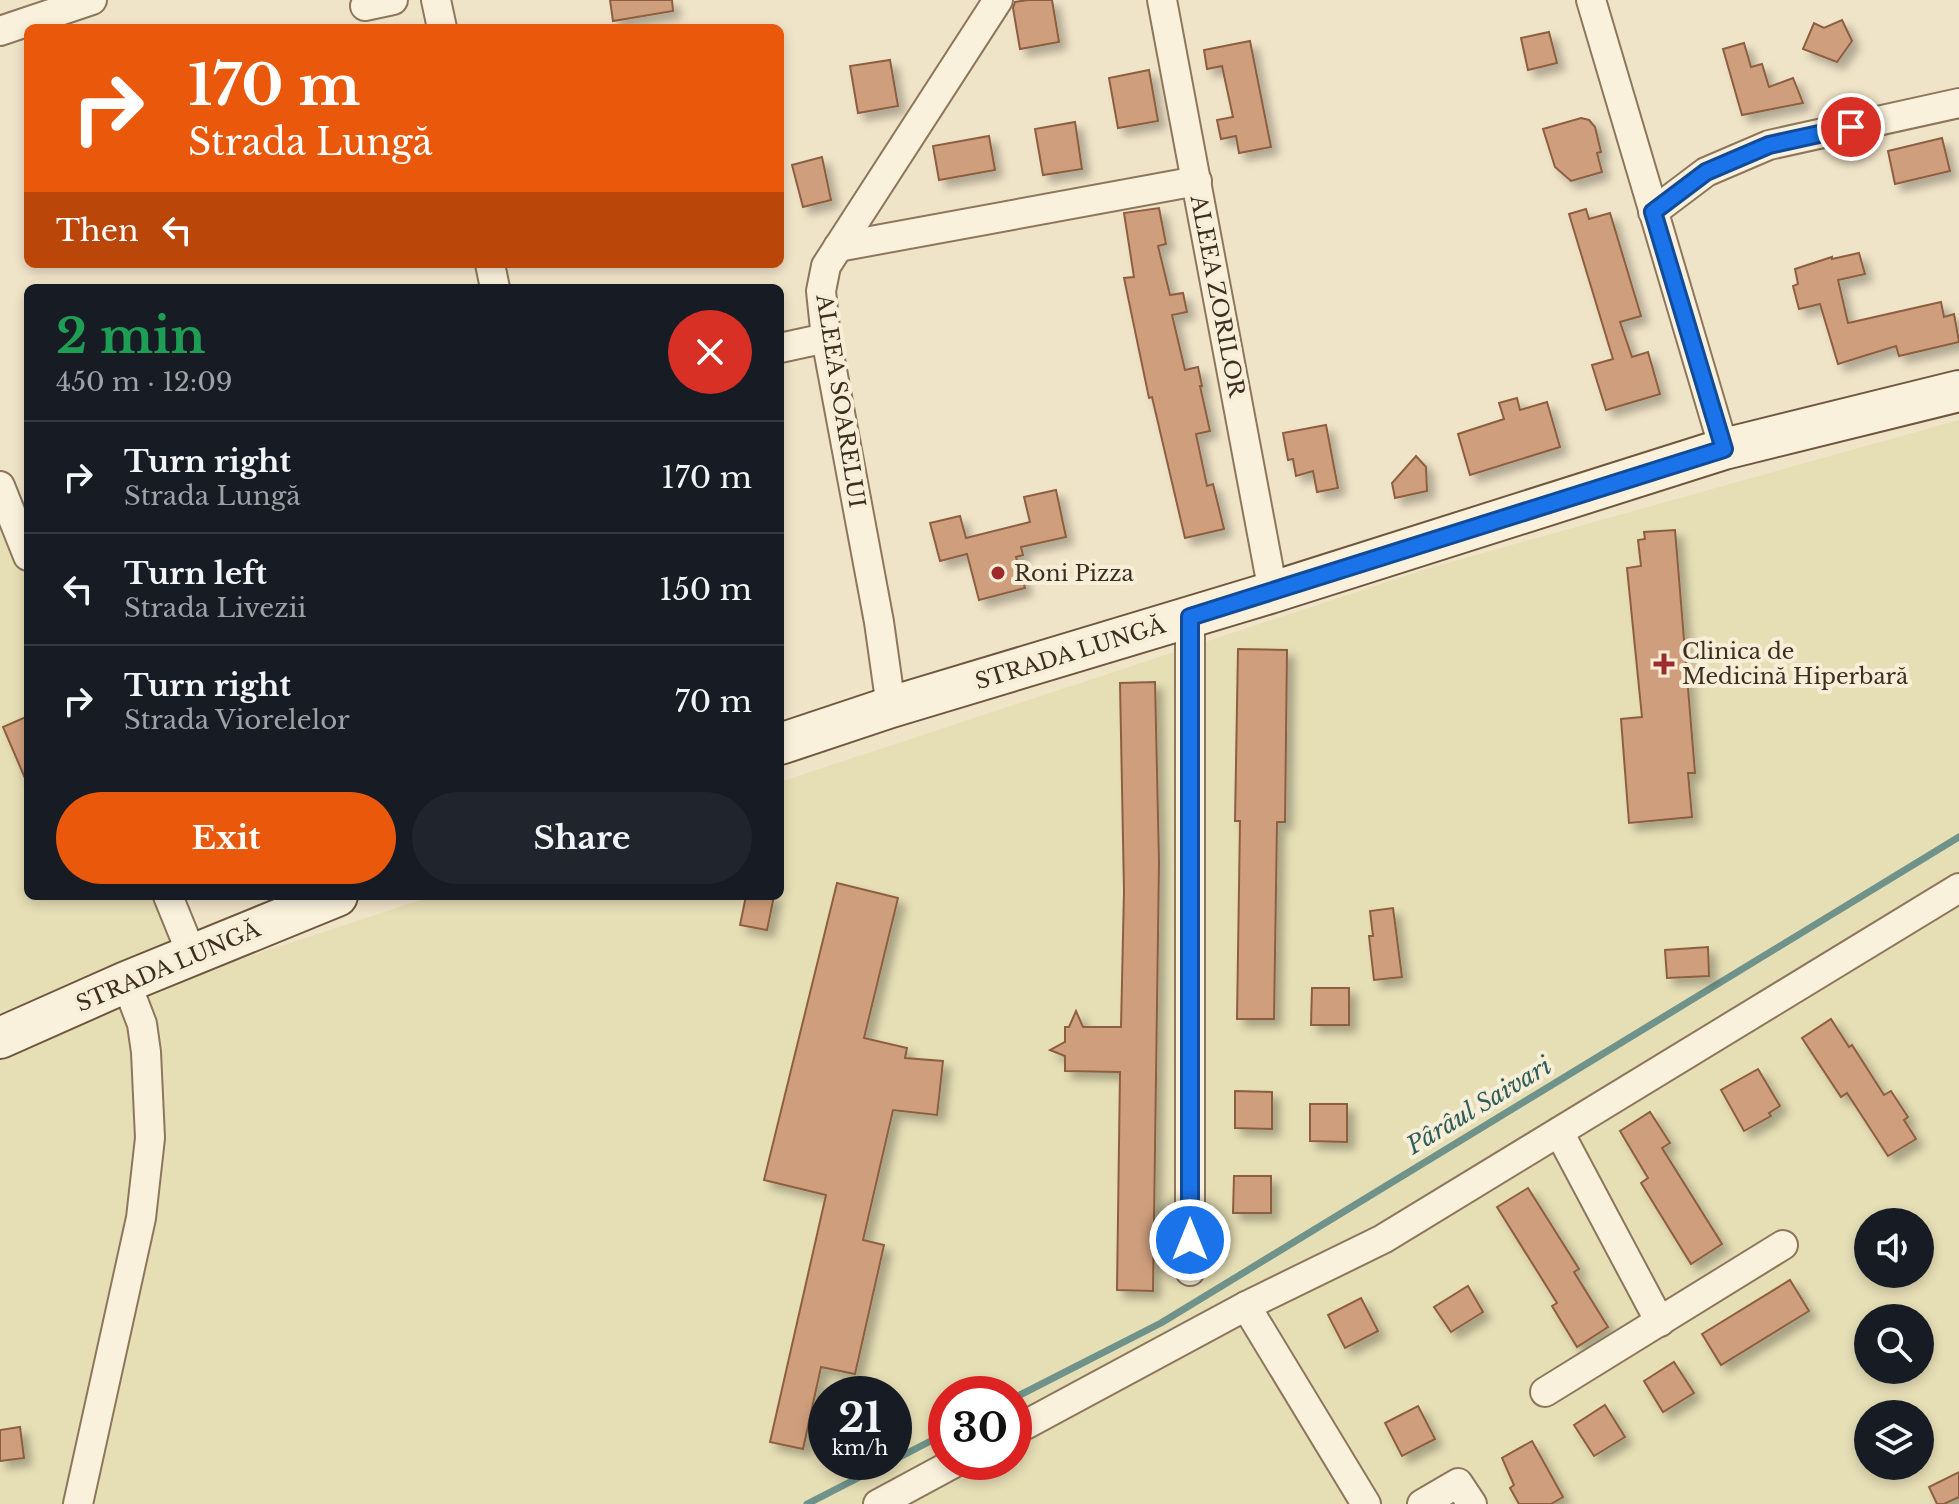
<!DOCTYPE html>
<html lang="en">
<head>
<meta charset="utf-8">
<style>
  body { margin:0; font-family:"Libre Baskerville",serif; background:#20242c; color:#f1f3f6; height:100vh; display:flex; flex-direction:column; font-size:30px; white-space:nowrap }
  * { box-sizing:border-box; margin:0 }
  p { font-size:26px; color:#9ea1a6 }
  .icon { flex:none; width:44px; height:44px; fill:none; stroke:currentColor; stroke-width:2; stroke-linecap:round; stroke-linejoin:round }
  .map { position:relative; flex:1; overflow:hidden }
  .drawer { position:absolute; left:24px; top:284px; width:760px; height:616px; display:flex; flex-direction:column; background:#171b24; border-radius:12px; box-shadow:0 4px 12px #0003 }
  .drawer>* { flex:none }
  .hud { position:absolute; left:24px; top:24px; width:760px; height:244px; border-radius:12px; box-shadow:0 4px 12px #0003; background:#ea580c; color:#fff; overflow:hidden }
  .controls { position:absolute; left:1854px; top:1208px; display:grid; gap:16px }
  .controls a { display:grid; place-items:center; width:80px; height:80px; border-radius:50%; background:#171b24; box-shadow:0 4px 12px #0003; font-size:40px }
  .speed { position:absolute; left:808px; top:1376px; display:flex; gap:16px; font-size:40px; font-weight:700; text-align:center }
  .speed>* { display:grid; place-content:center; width:104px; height:104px; border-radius:50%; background:#171b24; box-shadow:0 4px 12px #0003; line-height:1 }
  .speed small { font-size:20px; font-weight:400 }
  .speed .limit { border:12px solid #d22; background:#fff; color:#111 }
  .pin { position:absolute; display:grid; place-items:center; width:68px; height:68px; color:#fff; margin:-34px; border:4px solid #fff; border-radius:50%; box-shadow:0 2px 8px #0007 }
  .me { position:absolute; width:88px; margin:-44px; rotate:0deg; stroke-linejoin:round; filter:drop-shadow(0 0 6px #0008) }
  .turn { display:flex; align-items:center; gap:28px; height:168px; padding:0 32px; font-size:36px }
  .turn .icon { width:104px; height:104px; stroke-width:2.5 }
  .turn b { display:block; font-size:56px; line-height:68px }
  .then { display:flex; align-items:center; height:76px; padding:0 32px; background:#0003; gap:16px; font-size:30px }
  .round { display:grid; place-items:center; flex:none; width:84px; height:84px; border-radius:42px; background:#20242c }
  .headline { display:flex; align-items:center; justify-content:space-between; height:136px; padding:0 32px }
  h1 { font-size:48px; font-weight:800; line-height:60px; color:#1e9e55 }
  .cta { display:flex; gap:16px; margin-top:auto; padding:16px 32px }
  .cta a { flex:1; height:92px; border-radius:48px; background:#ea580c; color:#fff; font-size:32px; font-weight:800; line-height:92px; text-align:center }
  .cta a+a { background:#20242c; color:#f1f3f6 }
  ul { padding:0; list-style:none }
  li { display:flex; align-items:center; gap:24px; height:112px; padding:0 32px; border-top:2px solid #363941 }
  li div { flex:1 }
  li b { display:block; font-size:30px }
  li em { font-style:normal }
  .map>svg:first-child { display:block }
</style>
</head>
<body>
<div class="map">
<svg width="1959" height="1504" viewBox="0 0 1959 1504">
  <defs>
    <filter id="shadow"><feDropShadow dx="7" dy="7" stdDeviation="4" flood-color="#0004"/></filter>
  </defs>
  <rect width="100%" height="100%" fill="#f0e4c8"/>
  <path fill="#e6deb5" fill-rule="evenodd" d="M1959 420V1504H0V499L28 572V896H152L183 978 433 896H780V782L1426 569ZM1868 1222H1920V1274H1868ZM1868 1318H1920V1370H1868ZM826 1394H894V1462H826ZM946 1394H1014V1462H946ZM1868 1414H1920V1466H1868Z"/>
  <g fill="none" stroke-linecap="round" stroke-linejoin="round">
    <g stroke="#6f938a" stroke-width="7">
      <path d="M1014 1398 1161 1323 1959 837"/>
      <path d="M894 1460 946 1433"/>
      <path d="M807 1504 889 1462"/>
    </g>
  </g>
  <g fill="#cf9f7d" stroke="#8d5f41" stroke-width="2" filter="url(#shadow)">
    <path d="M610 0H672L673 11 613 21Z"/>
    <path d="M1028 0H1052L1059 42 1020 49 1013 8 1015 2Z"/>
    <path d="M1842 20 1852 41 1837 62 1803 49 1814 23 1824 28Z"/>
    <path d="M1549 32 1557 63 1528 70 1521 38Z"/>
    <path d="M1250 41 1271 147 1239 153 1236 136 1221 139 1217 120 1233 117 1222 66 1207 69 1204 50Z"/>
    <path d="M1744 43 1751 67 1762 64 1769 87 1793 78 1803 103 1742 115 1723 49Z"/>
    <path d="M890 60 898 106 858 113 850 66Z"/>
    <path d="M1149 70 1158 121 1118 128 1109 78Z"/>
    <path d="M1581 118 1589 120 1595 127 1601 152 1597 153 1602 172 1571 181 1555 167 1543 129Z"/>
    <path d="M1075 122 1082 169 1043 175 1035 129Z"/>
    <path d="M989 136 995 170 939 180 933 146Z"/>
    <path d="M1942 138 1950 171 1895 184 1888 151Z"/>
    <path d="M822 157 831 200 803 207 792 165Z"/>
    <path d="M1159 208 1166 244 1158 246 1170 295 1183 293 1187 312 1172 315 1185 370 1198 367 1202 386H1200L1210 431 1196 434 1207 486 1213 484 1224 529 1185 538 1152 397 1149 398 1124 278 1134 277 1124 213Z"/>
    <path d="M1586 209 1589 219 1610 213 1641 316 1620 322 1632 357 1648 352 1660 394 1606 410 1592 365 1613 359 1569 214Z"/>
    <path d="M1859 253 1865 274 1838 280 1848 323 1941 302 1944 317 1954 314 1959 342 1899 356 1896 346 1838 364 1820 304 1799 309 1793 286 1798 284 1795 269 1832 257V259Z"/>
    <path d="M1517 398 1520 410 1547 402 1560 447 1470 475 1458 434 1504 419 1499 403Z"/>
    <path d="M1326 425 1338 488 1317 492 1313 471 1296 476 1293 459 1288 460 1283 433Z"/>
    <path d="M1416 456 1426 467 1427 491 1395 498 1392 483Z"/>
    <path d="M1056 490 1066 537 1021 547 1023 555 1016 557 1025 588 979 600 967 554 940 561 930 523 960 516 966 538 1030 522 1024 497Z"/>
    <path d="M1675 530 1695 773H1688L1692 817 1629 823 1621 719 1642 717 1627 568 1641 566 1638 540 1645 539 1644 532Z"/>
    <path d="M1238 649 1287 650 1285 822H1277L1274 1019H1237L1240 821H1235Z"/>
    <path d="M1155 682 1159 862 1153 1291 1117 1290 1120 1072 1065 1071V1056L1050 1050 1065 1042V1027H1069L1076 1011 1083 1027H1121L1124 891 1120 683Z"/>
    <path d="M28 716V785L3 727Z"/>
    <path d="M837 883 898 898 864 1038 907 1048 905 1058 943 1061 937 1115 893 1110 863 1240 884 1245 855 1374 821 1367 803 1449 770 1442 826 1195 764 1180Z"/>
    <path d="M746 896H774L767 930 740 925Z"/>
    <path d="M1393 908 1402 977 1374 980 1369 936H1373L1370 911Z"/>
    <path d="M1708 947 1709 976 1667 978 1665 950Z"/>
    <path d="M1312 988H1349V1025H1311Z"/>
    <path d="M1831 1019 1849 1047 1852 1045 1884 1095 1891 1091 1908 1117 1904 1120 1916 1139 1888 1156 1847 1093 1841 1097 1802 1038Z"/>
    <path d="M1758 1069 1780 1106 1769 1113 1771 1116 1744 1131 1721 1090Z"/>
    <path d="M1235 1091 1272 1092V1129L1235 1128Z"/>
    <path d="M1310 1104H1347V1142L1310 1141Z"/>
    <path d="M1650 1112 1670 1143 1662 1148 1722 1244 1691 1264 1641 1183 1648 1178 1620 1131Z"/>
    <path d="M1234 1176H1271V1213H1233Z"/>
    <path d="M1528 1188 1579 1269 1574 1272 1608 1327 1577 1347 1552 1306 1557 1303 1497 1207Z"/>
    <path d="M1790 1280 1809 1311 1721 1365 1702 1334Z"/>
    <path d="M1468 1286 1483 1312 1451 1332 1434 1307Z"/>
    <path d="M1361 1298 1378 1331 1345 1348 1328 1315Z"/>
    <path d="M1674 1362 1694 1393 1663 1412 1644 1381Z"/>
    <path d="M1605 1405 1625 1437 1594 1456 1574 1425Z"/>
    <path d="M1418 1406 1435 1439 1402 1456 1385 1423Z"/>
    <path d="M20 1427 24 1458 0 1461V1430Z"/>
    <path d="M1532 1441 1563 1497 1551 1504H1519L1510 1488 1514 1485 1502 1458Z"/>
    <path d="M1959 1472V1497L1944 1504H1937L1929 1487Z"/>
  </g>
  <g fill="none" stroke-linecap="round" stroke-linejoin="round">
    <g stroke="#8d765c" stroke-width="32">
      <g id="street">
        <path d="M436 0 442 28"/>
        <path d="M1162 0 1273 592"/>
        <path d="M1591 0 1724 449"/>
        <path d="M365 6 393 0"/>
        <path d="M0 31 92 0"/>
        <path d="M1653 212 1706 172 1769 145 1959 103"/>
        <path d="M838 247 1197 181"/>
        <path d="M490 264 495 288"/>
        <path d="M780 348 826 338"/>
        <path d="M0 486 28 556"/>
        <path d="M1190 617V1271"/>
        <path d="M891 707 879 622 826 338 821 291 826 266 998 0"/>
        <path d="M168 896 192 955"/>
        <path d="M1559 1132 1660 1322"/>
        <path d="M1246 1306 1366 1504"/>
        <path d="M1545 1392 1783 1245"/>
        <path d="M1014 1431 1246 1306 1383 1239 1959 888"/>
        <path d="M78 1504 141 1218 150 1138 146 1052 142 1024 126 982"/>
        <path d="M878 1504 956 1462"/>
        <path d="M1422 1504 1458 1483 1472 1504"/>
      </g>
    </g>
    <g stroke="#6f573f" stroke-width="44">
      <g id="secondary">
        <path d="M780 744 891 707 1273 592 1724 449 1959 391"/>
        <path d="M0 1038 126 982 337 896"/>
      </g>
    </g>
    <use href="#street" stroke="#faf1dc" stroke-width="28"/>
    <use href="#secondary" stroke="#faf1dc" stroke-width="40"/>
  </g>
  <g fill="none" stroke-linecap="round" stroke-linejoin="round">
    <g stroke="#114b97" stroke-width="20">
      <path id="route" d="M1190 1240V617L1724 449 1653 212 1706 172 1769 145 1851 127"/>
    </g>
    <use href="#route" stroke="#1a73e8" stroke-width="14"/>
  </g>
  <g fill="#9e2a2b" stroke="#f7eed8" stroke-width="3">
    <circle cx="998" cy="573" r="8"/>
    <path d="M1660 652h8v8h8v8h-8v8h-8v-8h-8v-8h8z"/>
  </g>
  <g text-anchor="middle" stroke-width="8" stroke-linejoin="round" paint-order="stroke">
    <g font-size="22" fill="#3d2e20" stroke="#f7eed8">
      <text transform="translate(1218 296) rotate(79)" y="8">ALEEA ZORILOR</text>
      <text transform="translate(841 401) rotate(81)" y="8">ALEEA SOARELUI</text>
      <text transform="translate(1070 653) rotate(-17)" y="8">STRADA LUNGĂ</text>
      <text transform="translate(168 966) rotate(-23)" y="8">STRADA LUNGĂ</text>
    </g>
    <g font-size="22" fill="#3d2e20" stroke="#f7eed8" text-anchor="start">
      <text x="1014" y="581">Roni Pizza</text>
      <text x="1682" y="659">Clinica de<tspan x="1682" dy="25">Medicină Hiperbară</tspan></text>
    </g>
    <g font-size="24" font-style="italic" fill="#2f5d5a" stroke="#f7eed8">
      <text transform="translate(1479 1106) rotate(-31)" y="8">Pârâul Saivari</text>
    </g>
  </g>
</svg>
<div class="controls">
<a><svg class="icon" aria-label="sound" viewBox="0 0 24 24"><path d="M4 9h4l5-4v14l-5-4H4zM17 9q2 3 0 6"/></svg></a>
<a><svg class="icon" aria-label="search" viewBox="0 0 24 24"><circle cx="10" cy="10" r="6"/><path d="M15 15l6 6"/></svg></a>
<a><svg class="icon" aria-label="layers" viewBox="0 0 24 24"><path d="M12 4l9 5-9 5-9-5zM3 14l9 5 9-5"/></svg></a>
</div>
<div class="speed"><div>21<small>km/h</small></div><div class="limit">30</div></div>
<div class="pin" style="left:1851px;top:127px;background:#d93025"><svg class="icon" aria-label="arrive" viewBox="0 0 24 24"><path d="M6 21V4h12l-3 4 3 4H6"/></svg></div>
<svg class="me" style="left:1190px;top:1240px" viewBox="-20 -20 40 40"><circle r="17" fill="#1a73e8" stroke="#fff" stroke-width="3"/><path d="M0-11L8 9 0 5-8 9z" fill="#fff"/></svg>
<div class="hud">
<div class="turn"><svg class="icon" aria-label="right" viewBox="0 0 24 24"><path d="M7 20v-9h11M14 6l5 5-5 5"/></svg><div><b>170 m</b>Strada Lungă</div></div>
<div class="then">Then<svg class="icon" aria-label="left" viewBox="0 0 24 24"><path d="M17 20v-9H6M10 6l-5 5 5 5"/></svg></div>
</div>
<section class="drawer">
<div class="headline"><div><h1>2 min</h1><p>450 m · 12:09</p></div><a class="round" style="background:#d93025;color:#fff"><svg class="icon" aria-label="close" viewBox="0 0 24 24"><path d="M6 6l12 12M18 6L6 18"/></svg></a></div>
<ul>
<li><svg class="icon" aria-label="right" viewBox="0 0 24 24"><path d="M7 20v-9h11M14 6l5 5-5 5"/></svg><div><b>Turn right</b><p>Strada Lungă</p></div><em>170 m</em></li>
<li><svg class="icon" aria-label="left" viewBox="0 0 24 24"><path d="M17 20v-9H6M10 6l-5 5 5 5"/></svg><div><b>Turn left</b><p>Strada Livezii</p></div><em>150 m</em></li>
<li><svg class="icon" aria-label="right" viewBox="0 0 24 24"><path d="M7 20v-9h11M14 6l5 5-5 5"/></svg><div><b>Turn right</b><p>Strada Viorelelor</p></div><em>70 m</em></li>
</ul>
<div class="cta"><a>Exit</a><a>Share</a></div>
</section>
</div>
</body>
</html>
